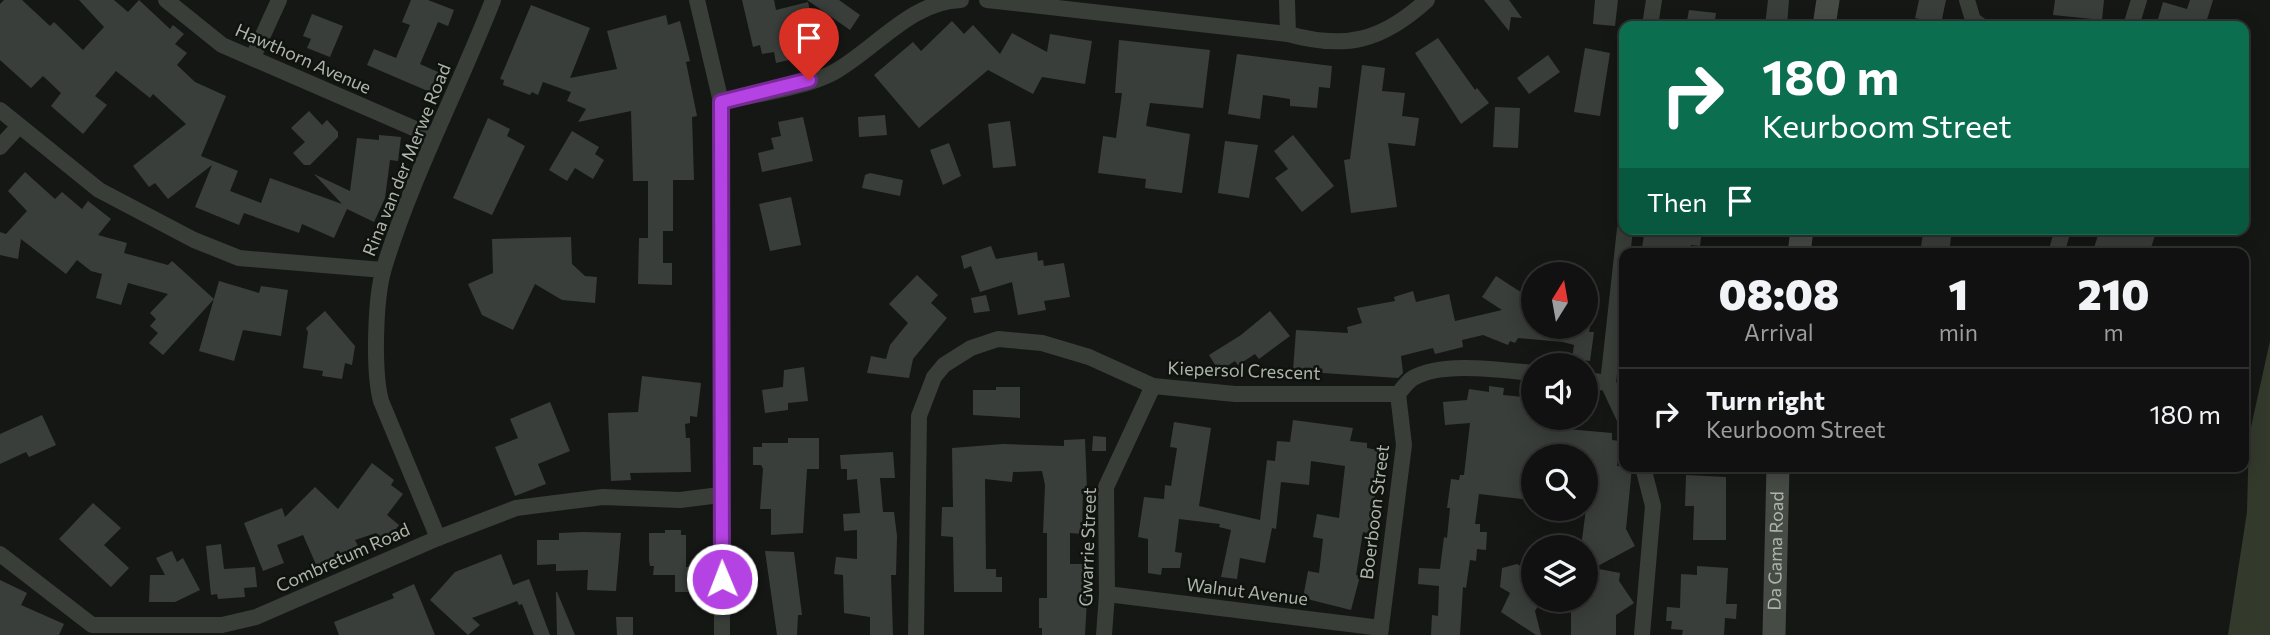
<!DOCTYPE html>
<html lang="en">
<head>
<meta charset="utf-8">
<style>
  body { margin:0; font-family:Commissioner,sans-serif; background:#1e1f1e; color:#f1f3f6; height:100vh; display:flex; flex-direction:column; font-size:26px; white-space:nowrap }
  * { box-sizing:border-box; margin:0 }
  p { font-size:23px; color:#9c9d9f }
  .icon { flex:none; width:38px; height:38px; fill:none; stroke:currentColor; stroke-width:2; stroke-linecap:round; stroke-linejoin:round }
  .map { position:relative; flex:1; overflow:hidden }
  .details { position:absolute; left:1619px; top:248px; width:630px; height:224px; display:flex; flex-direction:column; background:#101110; border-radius:14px; box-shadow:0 4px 18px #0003,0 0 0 2px #303130 }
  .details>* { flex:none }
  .guide { position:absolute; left:1619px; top:21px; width:630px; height:214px; border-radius:14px; box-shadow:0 4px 18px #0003,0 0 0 2px #303130; background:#0b6e4f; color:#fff; overflow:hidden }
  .needle { width:46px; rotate:11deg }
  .buttons { position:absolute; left:1521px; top:262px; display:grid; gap:14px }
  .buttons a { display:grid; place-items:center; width:77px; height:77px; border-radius:50%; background:#101110; box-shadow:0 4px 18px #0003,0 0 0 2px #303130; font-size:35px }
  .pin { position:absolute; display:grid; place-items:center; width:60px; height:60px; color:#fff; margin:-72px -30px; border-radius:50% 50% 50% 0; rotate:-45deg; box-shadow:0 0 7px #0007 }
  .pin .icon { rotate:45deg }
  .me { position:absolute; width:77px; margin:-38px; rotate:359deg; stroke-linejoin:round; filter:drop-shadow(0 0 5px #0008) }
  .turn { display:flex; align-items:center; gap:24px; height:147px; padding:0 28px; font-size:32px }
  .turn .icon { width:91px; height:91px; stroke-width:2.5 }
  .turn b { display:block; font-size:49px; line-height:60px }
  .then { display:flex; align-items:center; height:66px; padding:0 28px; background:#0003; gap:14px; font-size:26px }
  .eta { display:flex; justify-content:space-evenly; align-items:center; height:119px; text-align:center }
  .eta b { font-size:42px; font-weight:800; line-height:49px }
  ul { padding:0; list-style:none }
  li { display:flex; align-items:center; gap:21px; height:91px; padding:0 28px; border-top:2px solid #303130 }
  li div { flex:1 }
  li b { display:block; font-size:26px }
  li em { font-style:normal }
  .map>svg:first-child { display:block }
</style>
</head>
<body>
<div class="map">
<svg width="2270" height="635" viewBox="0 0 2270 635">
  <rect width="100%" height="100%" fill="#151715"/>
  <path fill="#333a2c" d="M2270 341V635H2228L2247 512 2249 436Z"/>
  <g fill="#3a3e3a">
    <path d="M4 0H22L50 26 54 22 83 50 104 27 79 0H114L128 12 139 0 170 29 173 25 184 34 175 44 187 53 177 65 195 82 226 96 201 156 238 171 230 191 261 203 270 178 342 204 314 174 350 191 357 138 379 140V135L401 137 398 161 390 160 385 198 374 222 347 209 334 238 302 224 299 233 244 213 239 225 195 207 212 165 168 199 155 183 149 187 133 166 186 124 153 94 150 98 116 71 95 96 107 105 83 134 51 106 61 93 43 76 31 88 0 60V4Z"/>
    <path d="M411 0H428L454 10 448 26 438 22 420 64 438 72 430 92 367 65 374 49 396 58 410 25 402 22Z"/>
    <path d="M742 0H774L776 10 808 2 817 40 803 43 806 56 776 63 774 52 762 54 760 45 753 47Z"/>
    <path d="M807 0H839L860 15 850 30Z"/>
    <path d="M1484 0H1509L1522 18 1511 17 1509 31Z"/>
    <path d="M1595 0H1618L1615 26 1593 24Z"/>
    <path d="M1768 0H1789L1787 26H1765Z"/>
    <path d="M1919 0H1946L1941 24 1915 18Z"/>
    <path d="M2055 0H2104L2102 20 2053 15Z"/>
    <path d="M2190 0H2213L2205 26H2156L2163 2 2187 9Z"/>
    <path d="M531 5 590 28 570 78 617 69 607 31 666 15 668 25 680 21 690 61 686 62 697 116 692 117 694 180H673V231H663V263H672V285L638 284 639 238H648V181H633L631 111 578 122 586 109 567 101 571 92 543 82 538 95 532 92 530 95 503 85 504 80 500 79Z"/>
    <path d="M1689 10 1716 13 1714 26H1686Z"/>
    <path d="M312 14 343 26 330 57 307 48 311 39 303 36Z"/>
    <path d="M952 21 964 34 973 25 1000 54 1012 33 1047 52 1050 34 1092 41 1085 84 1042 77 1033 94 988 70 919 128 874 75 913 42 921 51Z"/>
    <path d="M1438 38 1475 90 1477 88 1489 103 1461 124 1415 53Z"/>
    <path d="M1119 40 1210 50 1203 108 1150 103 1146 126 1190 134 1182 193 1145 188 1146 179 1098 173 1103 136 1116 138 1122 93H1115Z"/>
    <path d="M1585 48 1610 53 1600 116 1574 112Z"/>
    <path d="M1237 54 1332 66 1330 88 1319 87 1317 108 1290 106V99L1263 95 1260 119 1228 114Z"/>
    <path d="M1548 55 1560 72 1529 94 1517 78Z"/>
    <path d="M1362 65 1385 68 1382 91 1405 93 1402 116 1419 118 1415 146 1388 143 1397 207 1351 213 1344 160 1350 159Z"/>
    <path d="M1495 107 1520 108 1518 148 1493 147Z"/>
    <path d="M309 111 322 125 327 120 338 132V137L310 165H304L293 153 305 142 291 128Z"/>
    <path d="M885 115 887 135 859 137 858 117Z"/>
    <path d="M803 117 813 161 762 172 758 153 774 149 771 138 781 136 778 122Z"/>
    <path d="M488 118 510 129 507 136 525 146 492 215 453 198Z"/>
    <path d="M1010 121 1016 166 993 168 988 124Z"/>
    <path d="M572 131 599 147 595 154 604 160 593 179 575 168 567 181 549 170Z"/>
    <path d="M1293 135 1334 186 1302 212 1275 178 1288 169 1274 151Z"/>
    <path d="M1225 141 1258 145 1249 198 1218 193Z"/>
    <path d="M949 143 961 176 943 185 930 150Z"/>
    <path d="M25 172 55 199 62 192 82 209 88 201 111 219 98 235 127 243 124 253 168 265 172 261 214 299 163 355 149 343 158 333 150 326 156 319 150 313 168 294 128 283 121 305 96 298 102 274 91 271 77 260 66 274 21 239 18 259 0 255V232L6 234 27 211 8 191Z"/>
    <path d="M870 173 903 180 900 196 862 188 865 175Z"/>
    <path d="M791 197 801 245 770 251 759 204Z"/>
    <path d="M1645 229H1702L1700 246 1691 245 1690 254H1641Z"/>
    <path d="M2100 229H2157L2149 254H2092Z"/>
    <path d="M1923 233 1951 237 1949 254H1920Z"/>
    <path d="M571 237 572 264 585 276 597 277 595 303 562 300 535 284 513 330 482 315 468 284 493 273 492 239Z"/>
    <path d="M991 246 996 259 1037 252 1038 261 1043 260 1044 266 1064 263 1070 297 1044 301 1046 310 1018 315 1012 282 980 292 971 266 964 269 961 256Z"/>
    <path d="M917 275 938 295 931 303 947 318 913 359 909 378 867 373 871 356 886 359 890 345 908 323 889 304Z"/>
    <path d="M1496 276 1533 300V327H1590L1589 332H1594L1590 361 1572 359 1574 345 1563 342 1518 338 1515 343 1510 341 1508 345 1483 335 1462 340 1463 347 1435 354 1433 348 1401 356 1403 373 1398 378 1293 371 1296 330 1348 333 1347 327 1362 323 1357 308 1395 301 1394 297 1413 291 1416 302 1449 294 1455 321 1502 310 1482 297Z"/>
    <path d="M219 281 259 293 261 286 288 290 281 336 243 330 234 361 199 351Z"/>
    <path d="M986 295 990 311 974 313 971 298Z"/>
    <path d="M325 311 355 346 352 365 345 363 342 379 322 376 323 371 303 368 308 332 306 328Z"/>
    <path d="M1270 311 1290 336 1259 359 1255 354 1238 365 1235 361 1219 371 1209 355 1241 335Z"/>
    <path d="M804 367 808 401 788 403V410L765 413 762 390 783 387 784 370Z"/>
    <path d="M642 376 701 383 697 417 690 416V423L685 424 686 438H690L691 472 630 473 631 480 611 481 608 413 638 412Z"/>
    <path d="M1489 386 1504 388 1503 395 1533 398V418H1545L1544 427 1612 433V440L1620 441 1617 466 1632 467 1626 529 1635 546 1594 568 1620 573 1619 581 1634 603 1616 615V635H1571V607H1579L1580 600H1586V547H1581L1586 509V457L1584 454 1536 450 1530 500 1479 494 1475 524H1480V532H1487L1486 550 1477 549 1476 561 1470 560 1466 588 1463 587 1460 635H1431L1432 615 1438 616 1439 586 1418 584 1419 568 1440 569 1444 537 1447 538 1450 508H1447L1451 479 1459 480 1460 475H1464L1470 423 1445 425 1443 402 1467 400 1469 389 1489 392Z"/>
    <path d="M996 387H1020V418L973 415V390H996Z"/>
    <path d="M550 402 570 451 538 464 546 484 515 496 495 447 518 438 510 419Z"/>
    <path d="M42 415 56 445 29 457 26 452 0 464V434Z"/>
    <path d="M1293 420 1353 428 1350 441 1367 443V448L1378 450 1374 478 1377 479 1373 511 1380 512 1377 535 1363 532 1356 575 1360 576 1351 610 1303 598 1308 571 1319 573 1323 539 1313 537 1317 514 1339 518 1345 466 1311 461 1309 485 1281 482 1276 529 1272 528 1265 563 1240 558 1237 579 1221 577 1231 530 1219 527 1220 524 1179 519 1175 552 1182 553 1180 568H1162L1161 575 1148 573V539L1138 537 1144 497 1164 499 1165 485 1171 486 1177 448 1170 447 1174 422 1211 428 1199 506 1260 520 1267 460 1275 461 1277 441 1290 442Z"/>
    <path d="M1093 436 1106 437V451H1092Z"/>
    <path d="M788 438H819V469H807L803 533 771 535V509H760L763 469 761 465H753V447H762V443H788Z"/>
    <path d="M1085 439 1087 490H1083L1082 534 1070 533V564H1089L1085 635H1042V628H1039V598H1047V533H1043L1045 485 1042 471 1013 472 1012 482 985 479 986 569H996V577H1002V592H954L953 537 941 536 942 507H953L952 448 1003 444 1064 446V440Z"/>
    <path d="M893 452 895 478H880L883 512H894L897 536 896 575H891L893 635H870V617L844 613 843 575 834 574 836 557 857 559V530L844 531 843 514 860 513 857 479 847 480V469H841L840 455Z"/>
    <path d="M372 463 394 480 391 485 403 494 387 515 399 525 387 541 376 533 355 540 361 552 318 569 303 535 277 545 284 563 263 571 244 523 282 508 285 517 315 487 338 509Z"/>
    <path d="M1686 475 1726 477V540H1693L1694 506H1685Z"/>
    <path d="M93 503 121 528 104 545 129 568 111 587 59 539Z"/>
    <path d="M665 530H681V535H686V567H692V592H675V575H653L654 566H650L649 560V533H665Z"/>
    <path d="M583 532 621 533 616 591 587 590 588 570 556 571V564L537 565V540H559V533Z"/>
    <path d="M221 544 224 569 255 567 257 587 244 588 245 597 218 599 217 594 211 595 206 546Z"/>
    <path d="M172 551 177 562 183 558 200 590 175 602H149L150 575H165L156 558Z"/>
    <path d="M765 551 794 552 802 615H798L797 635H777Z"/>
    <path d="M501 554 513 585 529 579 550 635H534L522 604 519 605 517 601 472 618 480 625 468 635 430 600 455 572Z"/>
    <path d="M1517 564 1529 571 1526 576 1533 580V600H1542L1535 611 1541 635H1536L1501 612 1510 593 1500 587 1502 568Z"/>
    <path d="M1697 566 1728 568 1726 604H1737L1736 619 1725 618 1724 635H1682L1683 630 1671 629 1672 621H1666L1667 607 1680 608 1681 574 1697 575Z"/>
    <path d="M0 580 27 593 21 605 64 624 59 635H0Z"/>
    <path d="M414 584 435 635H339L334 622 394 598 392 594Z"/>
    <path d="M556 592H557L575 635H557Z"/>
    <path d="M616 617H633V635H617Z"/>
  </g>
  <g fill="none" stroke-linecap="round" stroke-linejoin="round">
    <g stroke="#393e39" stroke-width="16">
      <path d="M166 0 222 45 434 137"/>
      <path d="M697 0 721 102 722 635"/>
      <path d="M987 0 1288 34C1346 50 1382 41 1427 0"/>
      <path d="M1287 0 1288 34"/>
      <path d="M1967 0 1973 20 1981 26"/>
      <path d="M1650 26 1654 0"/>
      <path d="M2131 26 2139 0"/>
      <path d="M253 57 279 0"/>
      <path d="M721 102C753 95 809 87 836 71 876 48 912 1 961 0"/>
      <path d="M0 110 99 190 194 240 239 258 383 270"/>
      <path d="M0 147 19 126"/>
      <path d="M2056 254 2063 229"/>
      <path d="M1586 380 1608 383"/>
      <path d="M1624 417 1608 383 1625 229"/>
      <path d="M438 538 381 401C373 371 375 298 384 268 412 176 458 90 493 0"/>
      <path d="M0 554 92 625H222L256 617 438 538 516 508 603 497 680 500 720 495"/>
      <path d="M1107 594 1381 628"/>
      <path d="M916 635 919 416 934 377 944 365 971 348 998 339 1042 343 1089 357 1153 386 1235 394H1398C1402 389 1407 382 1413 378 1442 361 1501 370 1533 373"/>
      <path d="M1104 635 1107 594 1106 487 1153 386"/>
      <path d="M1380 635 1404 445 1398 394"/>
      <path d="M1642 635 1653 506 1643 467"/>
    </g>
    <g stroke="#464b45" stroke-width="23">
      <path d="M1824 26 1828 0"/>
      <path d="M1799 254 1802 229"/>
      <path id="s1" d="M1774 635 1778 467"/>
    </g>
  </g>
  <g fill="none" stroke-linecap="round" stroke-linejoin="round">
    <g stroke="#762b94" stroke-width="18">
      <path id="route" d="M722 579 721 102 809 80"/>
    </g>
    <use href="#route" stroke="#b542e3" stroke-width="12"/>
  </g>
  <g text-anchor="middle" stroke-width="5" stroke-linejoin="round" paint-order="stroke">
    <g font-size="18" fill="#acb6a8" stroke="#101210">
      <text transform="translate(303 59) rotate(24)" y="6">Hawthorn Avenue</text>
      <text transform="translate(407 160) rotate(-68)" y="6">Rina van der Merwe Road</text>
      <text transform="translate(1244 371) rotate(2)" y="6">Kiepersol Crescent</text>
      <text transform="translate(1375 512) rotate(-83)" y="6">Boerboon Street</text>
      <text transform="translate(1088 547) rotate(-88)" y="6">Gwarrie Street</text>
      <text dy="6" stroke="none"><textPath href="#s1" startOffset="84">Da Gama Road</textPath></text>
      <text transform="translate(343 558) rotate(-24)" y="6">Combretum Road</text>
      <text transform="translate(1247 592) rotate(7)" y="6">Walnut Avenue</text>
    </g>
  </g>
</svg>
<div class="buttons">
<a><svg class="needle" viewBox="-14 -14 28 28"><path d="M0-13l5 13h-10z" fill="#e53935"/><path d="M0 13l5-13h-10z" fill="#9c9d9f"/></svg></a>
<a><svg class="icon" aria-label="sound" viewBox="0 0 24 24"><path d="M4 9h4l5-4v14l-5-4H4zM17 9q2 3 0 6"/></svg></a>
<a><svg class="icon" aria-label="search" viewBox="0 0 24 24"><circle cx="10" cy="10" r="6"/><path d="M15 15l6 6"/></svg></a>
<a><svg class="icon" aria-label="layers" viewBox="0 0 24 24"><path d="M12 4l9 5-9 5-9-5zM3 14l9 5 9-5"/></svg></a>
</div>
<div class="pin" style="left:809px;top:80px;background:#d93025"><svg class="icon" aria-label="arrive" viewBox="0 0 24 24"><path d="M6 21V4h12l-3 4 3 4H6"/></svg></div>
<svg class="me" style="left:722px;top:579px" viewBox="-20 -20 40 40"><circle r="17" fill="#b542e3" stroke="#fff" stroke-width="3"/><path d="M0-11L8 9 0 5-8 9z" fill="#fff"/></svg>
<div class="guide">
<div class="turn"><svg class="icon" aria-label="right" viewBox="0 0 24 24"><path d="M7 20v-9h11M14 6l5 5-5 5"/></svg><div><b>180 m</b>Keurboom Street</div></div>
<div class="then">Then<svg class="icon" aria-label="arrive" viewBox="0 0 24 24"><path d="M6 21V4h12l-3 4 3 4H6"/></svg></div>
</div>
<section class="details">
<div class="eta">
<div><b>08:08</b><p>Arrival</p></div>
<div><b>1</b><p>min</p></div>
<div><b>210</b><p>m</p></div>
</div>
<ul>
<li><svg class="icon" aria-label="right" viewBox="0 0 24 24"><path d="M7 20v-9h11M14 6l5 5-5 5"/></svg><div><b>Turn right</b><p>Keurboom Street</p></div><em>180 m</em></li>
</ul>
</section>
</div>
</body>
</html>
